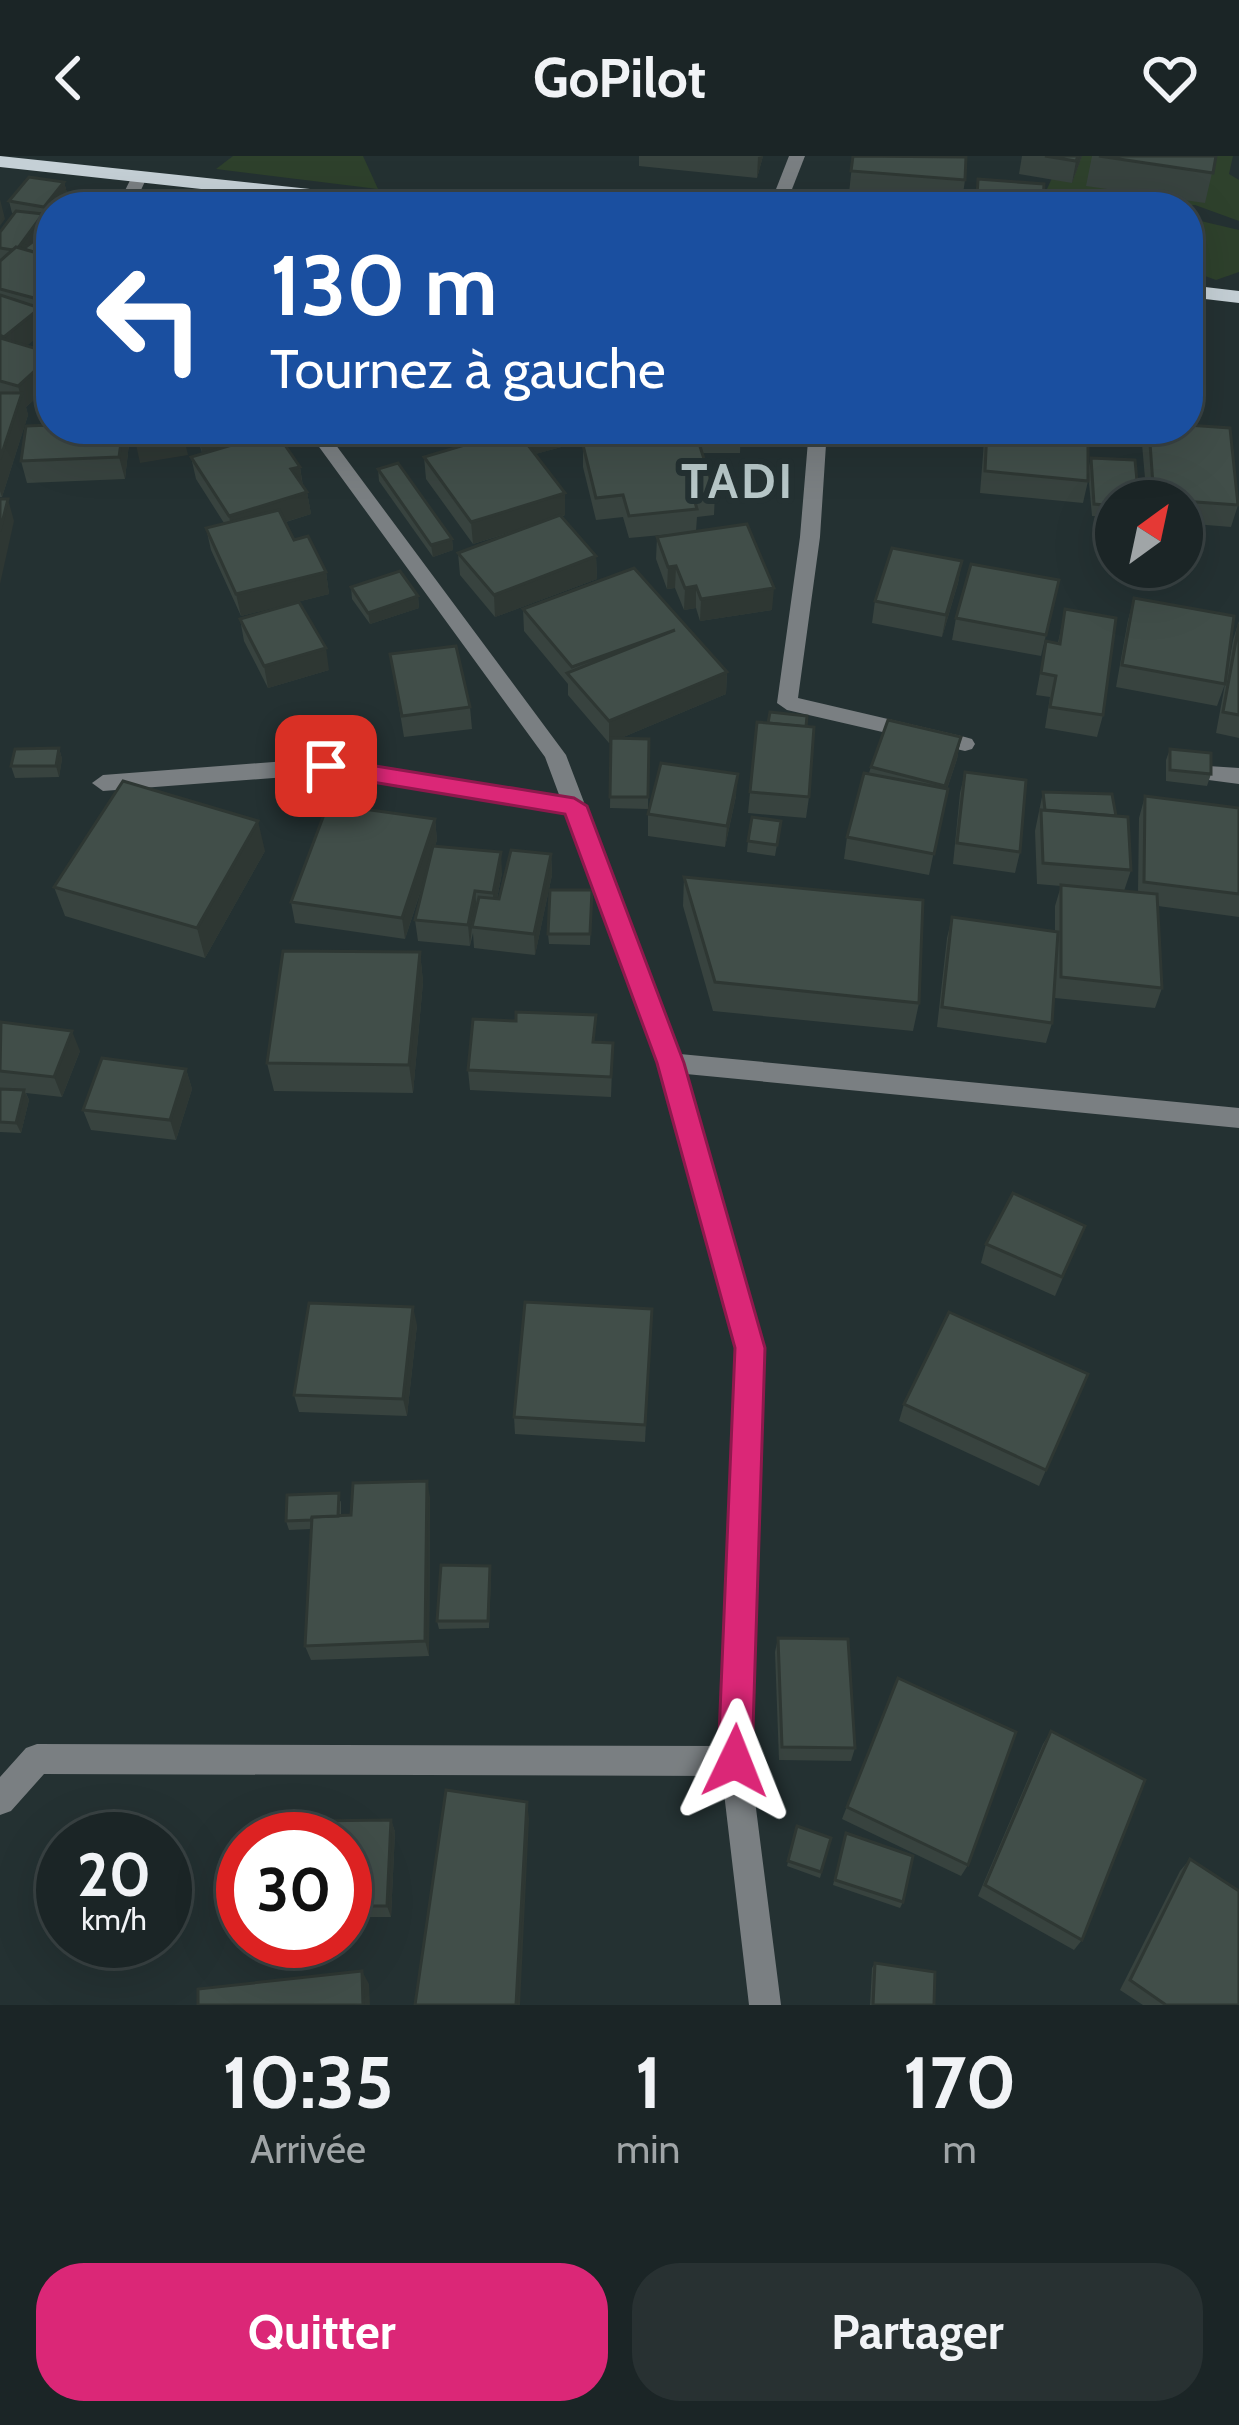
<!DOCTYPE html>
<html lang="fr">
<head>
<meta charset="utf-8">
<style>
  body { margin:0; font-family:Cabin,sans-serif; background:#283132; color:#f1f3f6; height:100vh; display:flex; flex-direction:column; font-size:45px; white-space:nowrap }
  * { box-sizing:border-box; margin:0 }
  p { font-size:39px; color:#a0a5a7 }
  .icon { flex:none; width:66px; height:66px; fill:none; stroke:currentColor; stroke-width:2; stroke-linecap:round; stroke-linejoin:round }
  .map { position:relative; height:1849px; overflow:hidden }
  .drawer { display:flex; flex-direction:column; background:#1b2526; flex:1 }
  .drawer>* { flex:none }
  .banner { position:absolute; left:36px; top:36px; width:1167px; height:252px; border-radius:48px; box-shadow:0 12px 48px #0002,0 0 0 3px #394243; background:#1a4fa0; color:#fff; overflow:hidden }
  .needle { width:78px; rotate:33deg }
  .buttons { position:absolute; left:1095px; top:324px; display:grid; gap:24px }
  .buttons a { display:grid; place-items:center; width:108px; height:108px; border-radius:50%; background:#1b2526; box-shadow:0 12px 48px #0002,0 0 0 3px #394243; font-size:60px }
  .speed { position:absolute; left:36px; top:1656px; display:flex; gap:24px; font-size:60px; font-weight:700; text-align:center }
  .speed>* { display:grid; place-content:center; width:156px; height:156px; border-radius:50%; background:#1b2526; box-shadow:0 12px 48px #0002,0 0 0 3px #394243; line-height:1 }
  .speed small { font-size:30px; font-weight:400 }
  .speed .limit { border:18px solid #d22; background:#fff; color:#111 }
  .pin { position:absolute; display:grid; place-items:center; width:102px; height:102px; color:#fff; margin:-51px; border-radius:24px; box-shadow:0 6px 18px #0006 }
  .me { position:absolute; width:132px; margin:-66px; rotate:2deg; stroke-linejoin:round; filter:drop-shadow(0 0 9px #0008) }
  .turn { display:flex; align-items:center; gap:42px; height:252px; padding:0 36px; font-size:54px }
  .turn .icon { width:156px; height:156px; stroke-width:2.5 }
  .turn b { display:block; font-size:84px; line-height:102px }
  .eta { display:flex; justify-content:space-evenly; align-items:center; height:204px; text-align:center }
  .eta b { font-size:72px; font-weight:800; line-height:84px }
  .primary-button { display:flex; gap:24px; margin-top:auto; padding:24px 36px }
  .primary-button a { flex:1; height:138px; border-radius:48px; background:#db2777; color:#fff; font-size:48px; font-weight:800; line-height:138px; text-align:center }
  .primary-button a+a { background:#283132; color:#f1f3f6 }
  header { display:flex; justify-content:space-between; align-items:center; height:156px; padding:0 36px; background:#1b2526; font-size:54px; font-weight:800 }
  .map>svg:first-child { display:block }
</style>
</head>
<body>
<header><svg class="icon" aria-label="back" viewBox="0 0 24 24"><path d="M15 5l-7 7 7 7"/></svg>GoPilot<svg class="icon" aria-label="heart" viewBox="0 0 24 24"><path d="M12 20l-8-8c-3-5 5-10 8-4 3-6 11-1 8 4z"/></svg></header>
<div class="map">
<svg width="1239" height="1849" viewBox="0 0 1239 1849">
  <rect width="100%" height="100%" fill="#243132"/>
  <g fill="#2e412c">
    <path d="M233 0H363L378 33 216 13Z"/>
    <path d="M1062 0H1233L1229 18 1239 24V65L1195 49 1109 51 1047 33Z"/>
    <path d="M1188 62 1239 74V116L1216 124 1188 114Z"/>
  </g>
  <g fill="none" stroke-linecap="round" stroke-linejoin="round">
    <g fill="#7a7f82" fill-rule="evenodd">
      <path d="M789 0H805L785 51H769Z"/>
      <path d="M326 602 574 642 585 650 574 658 326 618 103 635 92 627 103 619Z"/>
      <path d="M1208 610 1239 612V628L1201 623 1197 618 1201 613Z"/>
    </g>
    <g fill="#7a7f82" fill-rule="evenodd">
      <path d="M134 16 148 19 133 51H117Z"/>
      <path d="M306 273H324L566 599 680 898 1239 952V972L686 918 763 1192 750 1605 781 1849H749L722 1620 44 1618 11 1655 0 1659V1621L26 1592 37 1588 721 1590 737 1192 659 907 545 601Z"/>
      <path d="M809 273H827L820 381 798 542 965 581 972 583 975 588 972 593 965 595 787 554 777 547 800 381Z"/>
    </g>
    <g fill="#c5d0d6" fill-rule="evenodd">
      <path d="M0 0 422 45 432 51H367L0 11Z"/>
      <path d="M1188 129 1239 135V147L1188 141Z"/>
    </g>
  </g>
  <g fill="#38433f">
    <path d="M639 0H763L757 22 639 10Z"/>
    <path d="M853 0 965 24 962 45 849 37Z"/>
    <path d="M1022 0H1082L1072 27 1019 18Z"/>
    <path d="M1092 0H1216L1205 47 1086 30Z"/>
    <path d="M978 23 1044 28 1042 51H975Z"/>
    <path d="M64 26 67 37 47 62H43L45 69 35 84 51 72V172L44 168 46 174 26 190 51 197V240L48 231 26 251 28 259 2 341H0V105L2 103H0V76L15 57H12L9 45Z"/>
    <path d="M51 273H126L129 288 125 323 27 327 21 305Z"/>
    <path d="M195 273H276L277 275 259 281 300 311 303 330 307 336 311 358 286 366 294 384 326 416 329 438 241 460 211 394 206 372 224 367 196 323 191 301 202 297Z"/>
    <path d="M445 273H580V286L535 298 565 359 561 361 596 400 597 423 495 461 460 419 458 397 532 370 473 388 426 323 424 301 456 291Z"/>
    <path d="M651 273H741L740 297H702L715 337 714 359 697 361 696 375 772 454 700 465 696 452 684 454 675 432 667 433 656 403 657 381 694 376 629 382 623 361 596 364 583 311V289L652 282Z"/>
    <path d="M985 273H1088V313L1091 302 1116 345V362L1092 360 1088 315V325L1083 347 980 337Z"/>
    <path d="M1146 273H1188L1238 349 1231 371 1182 367V345H1147L1142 288Z"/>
    <path d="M378 313 452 383 453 394 433 401 379 325Z"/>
    <path d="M962 405 958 427 942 481 872 467 875 445Z"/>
    <path d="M351 431 418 440 419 452 370 468 352 443Z"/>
    <path d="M1134 442 1225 527 1233 484 1239 465V582L1216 577 1225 528 1217 550 1116 531 1128 464Z"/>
    <path d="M523 453 727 516 726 538 621 582 649 583 648 653 610 652 611 586 609 587 568 539V528L524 475Z"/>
    <path d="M1065 453 1103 559 1097 581 1045 572 1050 541 1036 539 1046 485 1058 487Z"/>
    <path d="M956 462 1046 479 1041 500 952 484Z"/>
    <path d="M240 463 329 514 268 532 244 485Z"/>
    <path d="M390 498 470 551 472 573 404 581Z"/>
    <path d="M757 566 806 571 809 641 806 662 748 657Z"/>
    <path d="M961 581 957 603 947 633 929 719 844 703 847 681 871 611Z"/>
    <path d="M59 592 62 603 59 621 15 622 11 610Z"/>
    <path d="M1170 593 1211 618 1207 630 1166 625V604Z"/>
    <path d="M965 616 1020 696 1015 717 953 708 960 637Z"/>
    <path d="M1043 636 1116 660 1131 714 1124 735 1138 736 1139 662 1145 640 1239 652V761L1158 750 1162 832 1155 852 1055 842V812L1052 867 1046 887 937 871 947 782 952 761 1055 776V750L1061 730 1037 728 1035 675Z"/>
    <path d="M736 640 725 691 648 680V658Z"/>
    <path d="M435 663 437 684 435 690 502 717 497 743 551 698 552 719 535 799 474 792 473 777 470 790 418 785 415 764 427 716 405 783 295 767 291 746Z"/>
    <path d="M781 665 775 700 747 696 748 685Z"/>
    <path d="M265 695 205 802 65 760 54 731Z"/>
    <path d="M684 721 919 847 913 875 713 855 683 750Z"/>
    <path d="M592 734 590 789 549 788 548 778Z"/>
    <path d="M420 796 423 826 413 937 274 935 267 907Z"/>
    <path d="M0 868 80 895 62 941 26 937 29 944 21 977 0 976Z"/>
    <path d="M595 886 613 887 611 941 470 934 468 914Z"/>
    <path d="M186 913 192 933 176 984 91 974 83 954Z"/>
    <path d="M1085 1070 1055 1140 981 1107 986 1088Z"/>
    <path d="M652 1153 645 1286 515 1278 514 1261Z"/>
    <path d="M417 1169 407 1260 299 1256 294 1239Z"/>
    <path d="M1088 1218 1039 1330 899 1265 904 1248Z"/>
    <path d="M430 1341 429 1500 311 1504 305 1490 311 1373 289 1374 286 1365 341 1345V1360L351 1359Z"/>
    <path d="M491 1418 489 1472 439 1473 437 1465Z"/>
    <path d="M778 1482 855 1592 851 1605 779 1604 775 1496Z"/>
    <path d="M898 1522 968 1709 961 1720 842 1663Z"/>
    <path d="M1051 1575 1082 1784 1074 1794 978 1740 1043 1588Z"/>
    <path d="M391 1664 395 1676 391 1761H345V1683Z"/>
    <path d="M797 1670 831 1682 820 1722 787 1710Z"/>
    <path d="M846 1677 903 1746 900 1752 833 1729Z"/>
    <path d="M1190 1703 1239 1849H1143L1120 1834 1180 1715Z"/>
    <path d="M875 1807 934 1849H870L872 1812Z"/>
  </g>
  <g fill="#2e3733">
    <path d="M763 0 757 22 758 1Z"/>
    <path d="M1078 0H1082L1072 27 1076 5Z"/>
    <path d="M64 26 67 37 56 51H51V57L47 62 44 51Z"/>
    <path d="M0 43 5 63 0 70Z"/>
    <path d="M43 58 45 69 24 99 16 94Z"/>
    <path d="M51 127V153L38 146 46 174 11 203 4 181 37 154 34 142Z"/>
    <path d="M51 200V221L44 217 48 231 26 251 28 259 2 341 0 335V303L21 241 18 230Z"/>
    <path d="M123 273H126L129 288 125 323 119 301Z"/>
    <path d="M213 273H276L277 275 203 300 198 278Z"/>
    <path d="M547 273H580V286L521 302 520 280Z"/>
    <path d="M508 276 509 288 461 289Z"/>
    <path d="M183 277 188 299 140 307 135 284Z"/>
    <path d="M300 311 303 333 291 313Z"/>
    <path d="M307 336 311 358 233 382 229 360Z"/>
    <path d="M565 337V359L473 388 471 366Z"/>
    <path d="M0 342 4 356 8 343 14 365 0 428Z"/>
    <path d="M452 383 453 394 433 401 431 389Z"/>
    <path d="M596 400 597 423 495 461 494 439Z"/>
    <path d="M962 405 958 427 942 481 946 459Z"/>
    <path d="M676 410 675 432 667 433 668 411Z"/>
    <path d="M326 416 329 438 241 460 236 438Z"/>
    <path d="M696 430V452L684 454 685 432Z"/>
    <path d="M774 432 772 454 700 465 701 443Z"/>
    <path d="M418 440 419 452 370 468 368 457Z"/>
    <path d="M326 492 329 514 268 532 264 510Z"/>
    <path d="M727 516 726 538 609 587V565Z"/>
    <path d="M961 581 957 603 941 651 945 630Z"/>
    <path d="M59 592 62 603 59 621 56 610Z"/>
    <path d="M738 618 736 640 725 691 727 670Z"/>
    <path d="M435 663 437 684 405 783 402 762Z"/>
    <path d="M258 665 265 695 205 802 197 772Z"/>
    <path d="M501 696 502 717 494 758 493 737Z"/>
    <path d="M551 698 552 719 535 799 534 778Z"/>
    <path d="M475 735 477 756 472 771 470 790 468 769Z"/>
    <path d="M420 796 423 826 413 937 409 909Z"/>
    <path d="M72 875 80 895 62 941 54 921Z"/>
    <path d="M186 913 192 933 176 984 170 964Z"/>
    <path d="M24 934 29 944 21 977 16 967Z"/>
    <path d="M413 1151 417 1169 407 1260 403 1243Z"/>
    <path d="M427 1325 430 1341 429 1500 425 1485Z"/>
    <path d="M527 1646 529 1663 520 1849H516Z"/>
    <path d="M391 1664 395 1676 391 1761 387 1750Z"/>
    <path d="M362 1815 369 1828 370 1849H363Z"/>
  </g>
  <g fill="#414e49" stroke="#2e3733" stroke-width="3">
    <path d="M853 0 966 1 965 24 851 15Z"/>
    <path d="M1045 0H1078L1076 5Z"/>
    <path d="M1099 0H1216L1213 17Z"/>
    <path d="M29 21 64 26 44 51 9 45Z"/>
    <path d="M978 23 1044 28 1043 46 977 40Z"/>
    <path d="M16 55 43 58 18 92 13 94 0 92V76Z"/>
    <path d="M51 72V101L23 93Z"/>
    <path d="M16 91 51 101V127L34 142 0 133V105Z"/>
    <path d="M0 139 40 152 4 181 0 179Z"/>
    <path d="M51 139V153L38 146Z"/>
    <path d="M0 182 51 197V200L18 230 0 225Z"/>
    <path d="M0 237H22L0 303Z"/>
    <path d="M51 269V273H123L119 301 21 305 26 270Z"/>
    <path d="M1188 269 1230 272 1238 349 1154 343 1149 273H1188Z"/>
    <path d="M133 273H182L183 277 135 284Z"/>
    <path d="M451 273H506L508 276 461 289Z"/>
    <path d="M516 273H547L520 280Z"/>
    <path d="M585 273H648V283L585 289Z"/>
    <path d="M653 273H741V274L653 276Z"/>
    <path d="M987 273H1088V325L985 315Z"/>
    <path d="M276 276 300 311 291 313 307 336 229 360 191 301Z"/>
    <path d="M696 278 715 337 693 339 697 353 629 360 623 339 596 342 583 289Z"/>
    <path d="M521 280 565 337 471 366 424 301 488 282 494 289Z"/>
    <path d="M1091 302 1135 304 1139 345H1116V350L1094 348Z"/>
    <path d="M398 307 452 383 431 389 378 313Z"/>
    <path d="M0 343H8L0 375Z"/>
    <path d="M279 354 294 384 308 380 326 416 236 438 206 372Z"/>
    <path d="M560 359 596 400 494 439 458 397Z"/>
    <path d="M747 368 774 432 701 443 696 430 685 432 676 410 668 411 657 381Z"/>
    <path d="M892 392 962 405 946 459 875 445Z"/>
    <path d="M971 408 1059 424 1046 479 956 462Z"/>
    <path d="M634 412 727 516 609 565 567 517 675 474 572 511 523 453Z"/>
    <path d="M400 415 418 440 368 457 351 431Z"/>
    <path d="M1134 442 1234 460 1225 528 1122 509Z"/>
    <path d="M299 446 326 492 264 510 240 463Z"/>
    <path d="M1065 453 1116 462 1103 559 1050 551 1056 520 1041 517 1046 485 1060 488Z"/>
    <path d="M1239 468V559L1223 556Z"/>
    <path d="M456 490 470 551 402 560 390 498Z"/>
    <path d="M770 556 807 560 806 571 768 567Z"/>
    <path d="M888 564 961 581 945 630 871 611Z"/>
    <path d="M757 566 814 571 809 641 750 636Z"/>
    <path d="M611 582 649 583 648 641H610Z"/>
    <path d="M59 592 56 610H11L15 593Z"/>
    <path d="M1170 593 1211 597V618L1170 614Z"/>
    <path d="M661 607 738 618 727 670 648 658Z"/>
    <path d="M965 616 1026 624 1020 696 957 687Z"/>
    <path d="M864 617 948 633 934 698 847 681Z"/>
    <path d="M123 625 258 665 197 772 54 731Z"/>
    <path d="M1043 636 1112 638 1116 660 1045 654Z"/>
    <path d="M1145 640 1239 652V738L1144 726Z"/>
    <path d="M328 648 435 663 402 762 291 746Z"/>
    <path d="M1041 654 1128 661 1131 714 1043 707Z"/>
    <path d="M752 661 781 665 777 689 748 685Z"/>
    <path d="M433 690 501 696 493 737 475 735 468 769 415 764Z"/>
    <path d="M511 694 551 698 534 778 472 771 479 741 499 743Z"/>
    <path d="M684 721 923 744 919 847 715 826Z"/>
    <path d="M1061 729 1157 738 1162 832 1061 821Z"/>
    <path d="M550 734H592L590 778H548Z"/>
    <path d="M952 761 1058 776 1052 867 942 851Z"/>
    <path d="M283 795 420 796 409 909 267 907Z"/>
    <path d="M516 856 596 859 593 886 613 887 611 921 468 914 473 863 516 865Z"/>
    <path d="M1 866 72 875 54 921 0 915Z"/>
    <path d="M102 902 186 913 170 964 83 954Z"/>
    <path d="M0 933 24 934 16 967 0 966Z"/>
    <path d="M1013 1037 1085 1070 1062 1121 986 1088Z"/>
    <path d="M525 1146 652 1153 645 1269 514 1261Z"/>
    <path d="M309 1147 413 1151 403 1243 294 1239Z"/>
    <path d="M949 1156 1088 1218 1046 1314 904 1248Z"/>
    <path d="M427 1325 425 1485 305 1490 312 1361 351 1359 353 1327Z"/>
    <path d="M339 1337 338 1360 312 1361 311 1364 286 1365 287 1339Z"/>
    <path d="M441 1409 490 1410 488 1465H437Z"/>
    <path d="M778 1482 848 1483 855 1592 782 1591Z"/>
    <path d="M898 1522 1016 1576 968 1709 847 1651Z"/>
    <path d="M1051 1575 1145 1624 1082 1784 985 1729Z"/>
    <path d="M446 1634 527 1646 516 1849H415Z"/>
    <path d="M391 1664 387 1750H345V1683H304L306 1665Z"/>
    <path d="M797 1670 831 1682 821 1716 788 1705Z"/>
    <path d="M846 1677 913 1700 903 1746 835 1724Z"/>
    <path d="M1190 1703 1239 1735V1849H1166L1130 1824Z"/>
    <path d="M875 1807 935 1816 934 1849H873Z"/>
    <path d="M362 1815 363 1849H198V1833Z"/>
  </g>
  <path fill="#db2777" stroke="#8e194d" stroke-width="3" d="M326 602 574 642 587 650 684 907 765 1192 752 1605 747 1617 735 1622 723 1617 718 1605 735 1192 657 907 565 658 318 617V604Z"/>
  <g text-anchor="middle" stroke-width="12" stroke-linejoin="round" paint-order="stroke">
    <g font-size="48" font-weight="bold" letter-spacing="3" fill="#b8c8c9" stroke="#243132">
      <text x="738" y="342">TADI</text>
    </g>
  </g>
</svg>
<div class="buttons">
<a><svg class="needle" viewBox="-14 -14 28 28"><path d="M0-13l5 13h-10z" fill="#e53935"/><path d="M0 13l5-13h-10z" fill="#a0a5a7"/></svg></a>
</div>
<div class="speed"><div>20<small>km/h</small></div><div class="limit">30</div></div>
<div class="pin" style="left:326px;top:610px;background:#d93025"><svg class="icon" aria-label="arrive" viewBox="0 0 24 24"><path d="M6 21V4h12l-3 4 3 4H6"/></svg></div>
<svg class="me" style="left:735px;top:1605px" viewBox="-20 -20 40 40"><path d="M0-17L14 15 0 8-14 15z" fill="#db2777" stroke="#fff" stroke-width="4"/></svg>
<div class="banner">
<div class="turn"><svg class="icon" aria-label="left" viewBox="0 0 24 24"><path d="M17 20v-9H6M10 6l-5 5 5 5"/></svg><div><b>130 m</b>Tournez à gauche</div></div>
</div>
</div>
<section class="drawer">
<div class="eta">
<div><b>10:35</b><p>Arrivée</p></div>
<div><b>1</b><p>min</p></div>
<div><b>170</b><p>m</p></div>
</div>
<div class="primary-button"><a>Quitter</a><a>Partager</a></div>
</section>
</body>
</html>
